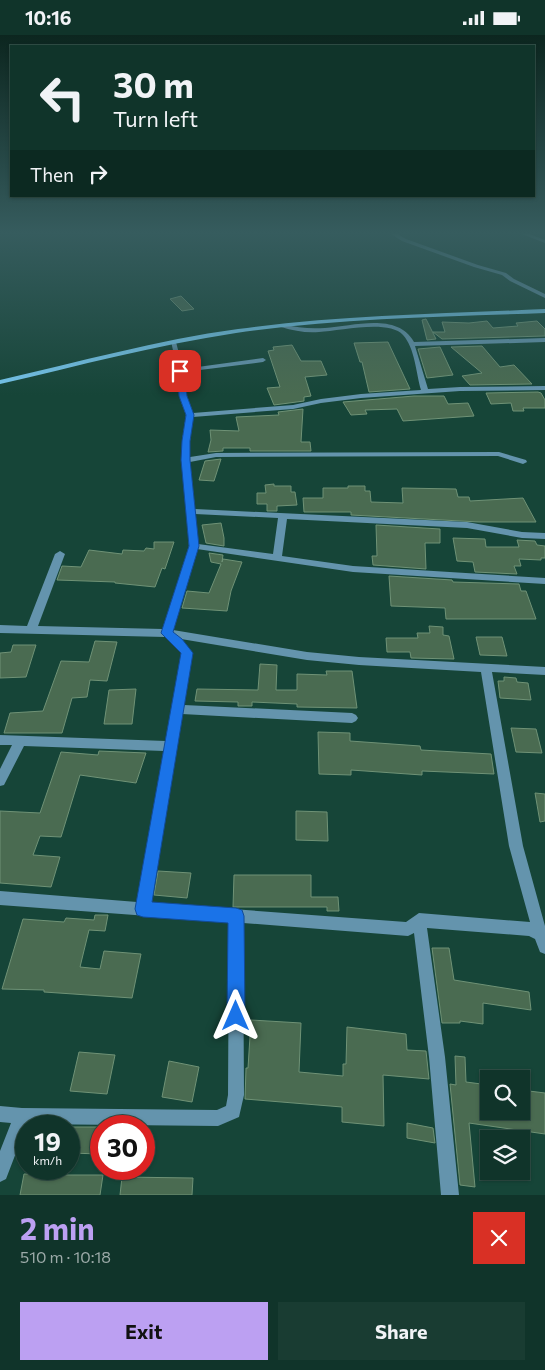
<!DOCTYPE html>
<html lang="en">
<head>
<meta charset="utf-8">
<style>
  body { margin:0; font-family:Commissioner,sans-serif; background:#193c32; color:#f1f3f6; height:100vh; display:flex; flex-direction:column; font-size:19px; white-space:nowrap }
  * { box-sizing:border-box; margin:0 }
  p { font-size:16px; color:#9caaa8 }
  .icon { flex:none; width:28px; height:28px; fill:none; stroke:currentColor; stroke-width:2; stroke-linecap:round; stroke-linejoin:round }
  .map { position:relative; height:1160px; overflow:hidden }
  .details { display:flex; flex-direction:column; background:#10342a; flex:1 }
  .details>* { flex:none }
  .top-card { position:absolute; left:10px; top:10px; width:525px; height:152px; border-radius:0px; box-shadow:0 1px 4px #0004,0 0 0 1px #304f47; background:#10342a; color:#f1f3f6; overflow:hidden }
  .controls { position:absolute; left:480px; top:1035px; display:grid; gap:10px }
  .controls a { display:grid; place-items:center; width:50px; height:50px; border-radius:0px; background:#10342a; box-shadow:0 1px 4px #0004,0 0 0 1px #304f47; font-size:25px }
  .speed { position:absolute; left:15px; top:1080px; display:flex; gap:10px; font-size:25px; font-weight:700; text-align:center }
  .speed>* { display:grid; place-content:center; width:65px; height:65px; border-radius:50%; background:#10342a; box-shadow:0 1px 4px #0004,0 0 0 1px #304f47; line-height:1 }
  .speed small { font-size:12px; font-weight:400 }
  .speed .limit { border:8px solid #d22; background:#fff; color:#111 }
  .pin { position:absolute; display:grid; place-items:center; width:42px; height:42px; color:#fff; margin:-21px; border-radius:10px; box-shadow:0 2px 8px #0006 }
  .me { position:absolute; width:55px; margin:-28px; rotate:0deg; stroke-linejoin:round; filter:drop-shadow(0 0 4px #0008) }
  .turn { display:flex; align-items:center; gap:18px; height:105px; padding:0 20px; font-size:22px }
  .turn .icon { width:65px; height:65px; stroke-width:2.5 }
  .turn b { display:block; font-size:35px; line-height:42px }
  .then { display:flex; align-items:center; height:48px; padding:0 20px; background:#0003; gap:10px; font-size:19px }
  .round { display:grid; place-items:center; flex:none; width:52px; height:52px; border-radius:0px; background:#193c32 }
  .overview { display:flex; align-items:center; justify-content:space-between; height:85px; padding:0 20px }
  h1 { font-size:30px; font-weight:700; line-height:38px; color:#bca0f2 }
  .button { display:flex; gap:10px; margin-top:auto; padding:10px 20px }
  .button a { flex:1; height:58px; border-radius:0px; background:#bca0f2; color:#111; font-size:20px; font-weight:700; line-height:58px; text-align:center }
  .button a+a { background:#193c32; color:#f1f3f6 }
  .status { display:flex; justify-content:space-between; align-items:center; height:35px; padding:0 25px; background:#10342a; direction:ltr }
  .status svg { height:14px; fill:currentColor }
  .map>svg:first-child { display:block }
</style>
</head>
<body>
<div class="status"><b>10:16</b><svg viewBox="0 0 49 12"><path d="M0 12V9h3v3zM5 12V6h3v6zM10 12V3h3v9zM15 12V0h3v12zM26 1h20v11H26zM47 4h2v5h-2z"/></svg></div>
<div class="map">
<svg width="545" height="1160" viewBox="0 0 545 1160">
  <rect width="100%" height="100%" fill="#164538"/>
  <g fill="#4a6b51" stroke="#6f9276">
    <path d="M181 261 194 274 182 276 170 264Z"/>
    <path d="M426 284 436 304 427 305 422 285Z"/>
    <path d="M487 286 493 293 518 291 516 288 537 286 545 294V301L442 304 433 297H445L442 287 469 288Z"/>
    <path d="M388 307 410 354 369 357 362 327H360L354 308Z"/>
    <path d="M292 310 301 326H321L327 340 305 342 311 361 304 362V366L274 370 267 353 280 352 268 316 274 315 273 312Z"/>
    <path d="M482 311 500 332 514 330 532 349 470 350 462 341 482 338 451 312Z"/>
    <path d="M440 312 453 340 427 343 418 314Z"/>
    <path d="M538 357 541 358 545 365V373H523L524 376H513L511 368 491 369 486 358Z"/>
    <path d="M414 361H444L448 369 468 368 474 381 403 386 397 374 365 375 367 379 351 380 343 367Z"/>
    <path d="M303 374 301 407H310L311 416H250V413H223V416L208 417 211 405 210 395 239 396 236 382 279 380 278 377Z"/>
    <path d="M221 424 214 446 199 445 205 426Z"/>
    <path d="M274 449V451H291V457H295L297 470 277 471V476H267V469H257V458H266L265 450Z"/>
    <path d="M348 451H365V456H370L371 467 403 468 402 453 456 454 458 462H469L470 466 523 463 536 487H479L351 480V477H304L303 463H323V453H348Z"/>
    <path d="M221 488 224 503V511L206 508 202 490Z"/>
    <path d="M376 490 440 494V508H425L426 534 373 530 372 521H377Z"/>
    <path d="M453 503 485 504 486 512H519L517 505 535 506 537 510 545 511V523H541V525L519 524 521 531H514L517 539 475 537 473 527 457 526Z"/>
    <path d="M154 507H174L165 534 162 533 155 552 115 548V547L57 545 62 531 81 532 89 515 122 519 123 515 144 516 146 513 154 514Z"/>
    <path d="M209 518 223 520 222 527 223 524 242 527 231 556 227 576 182 573 187 556 209 558 221 529 211 527Z"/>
    <path d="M389 541 452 545 453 547 519 549 521 556H526L536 584H446L445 573 391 571Z"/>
    <path d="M429 591 443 592V600L449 601 454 624 411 623 410 617H387L386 603H418L417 598H430Z"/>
    <path d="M476 602H502L507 621 480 620Z"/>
    <path d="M95 606 117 607 107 646 90 645 87 662 72 663 62 698H4L10 678 43 676 61 626 89 627Z"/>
    <path d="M13 610H36L26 642 0 643V618L11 617Z"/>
    <path d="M260 629 277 630 276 655H297V639L327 640 326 636H352L357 673 297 672V669L252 667V671H238V667L195 666 197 654 258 655Z"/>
    <path d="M504 642 516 643 517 647 528 648 531 665 500 663 498 646H504Z"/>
    <path d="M136 654 132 689H104L109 655Z"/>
    <path d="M511 693 536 694 542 718 516 717Z"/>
    <path d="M318 697 350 698V706L420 711 421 715 491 719 494 739 422 736V740L351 735V740L319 739Z"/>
    <path d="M99 716 146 718 136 748 80 740 61 802 40 801 33 820 60 822 51 852 0 848V776L40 778 61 717 98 720Z"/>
    <path d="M535 758 545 759V786L540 787Z"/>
    <path d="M296 776 327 777 328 806 296 805Z"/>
    <path d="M158 836 191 838 187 863 154 860Z"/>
    <path d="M234 840H311V862H338L339 876H327V872H233Z"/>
    <path d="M95 880H108L105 896 89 895 80 932 100 934 104 916 141 919 132 963 44 957V955L2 954 23 884 64 887 66 883 94 885Z"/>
    <path d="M432 913H449L454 945 529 957 531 975 483 968V989L460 986V988H442Z"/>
    <path d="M251 985 301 988 299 1037 343 1041V1029H346L347 992 406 999 407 1015 426 1016 429 1044 383 1040 384 1091 342 1087V1072L245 1064 246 1033H248Z"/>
    <path d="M79 1017 115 1020 107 1059 70 1056Z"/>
    <path d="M455 1021 465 1022 466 1047 489 1050V1076H521V1055L545 1058V1099L469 1088 475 1152 460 1150 450 1049 456 1050Z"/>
    <path d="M169 1026 199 1032 192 1067 162 1062Z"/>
    <path d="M407 1088 433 1093 435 1108 407 1103Z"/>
    <path d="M69 1092H101V1119L69 1118Z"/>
    <path d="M24 1139 69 1140H103L100 1160H20Z"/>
    <path d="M122 1142 193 1143 192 1160H120Z"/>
  </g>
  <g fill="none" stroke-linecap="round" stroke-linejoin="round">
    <g fill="#6494ad" fill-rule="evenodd">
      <path d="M388 197H394L406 204 478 230 506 238 514 244 545 259V263L510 246 502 240 474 232 402 206Z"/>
      <path d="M517 197H524L545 205V208Z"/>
      <path d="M283 289C297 293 311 294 325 293 353 291 398 277 414 307L545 303V307L415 311 428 354 460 352 545 351V355L460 356 361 363 321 368 293 374 193 382 190 406V422L216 418 499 417 526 425 527 427 523 429 498 421 216 422 190 427 195 474 467 487 522 497 545 498V504L522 503 467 493 287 484 282 521 353 531 545 543V549L353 537 197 514 173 595 307 617 359 622 545 632V640L492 637 523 811 545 891V919L540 917 535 904 529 901 427 893 445 1022 459 1160H441L429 1022 414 898 408 901 243 888 244 1060 239 1082 218 1091 27 1089 6 1144 0 1147V1116L11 1088 0 1087V1071L22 1073 217 1075 226 1071 228 1060 229 887 0 870V856L137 867 164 716 24 711 4 750 0 751V734L12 710H0V700L166 706 182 619 165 602 0 598V590L27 591 55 519 60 516 65 519 38 591 163 594 189 511 182 425V406L186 380 179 361 178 339 171 306 176 307 183 334 263 323 266 325 263 327 184 337 187 361 193 378 293 370 321 364 361 359 421 355C416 338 415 313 403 300 389 284 339 296 319 297 306 298 294 296 281 292L280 291ZM195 479 278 483 273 519 198 509ZM181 604 307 625 359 630 481 637 509 811 530 887 419 878 406 887 151 868 182 679 352 688 356 686 358 683 356 680 352 678 184 670 192 618Z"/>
    </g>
    <path fill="#76c6ed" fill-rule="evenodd" d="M545 274V278C442 282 338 283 236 298 156 310 78 331 0 349V345C79 327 157 305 238 294 340 280 443 279 545 274Z"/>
  </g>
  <linearGradient id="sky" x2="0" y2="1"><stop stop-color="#0c261f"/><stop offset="0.55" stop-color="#365c5e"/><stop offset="1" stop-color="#365c5e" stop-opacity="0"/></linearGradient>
  <rect width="545" height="360" fill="url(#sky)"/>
  <path fill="#1a73e8" stroke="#114b97" d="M180 334 184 336 187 361 194 380 190 406V425L199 511 173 597 182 604 193 618 152 867 236 873 242 875 244 881 245 981 242 987 236 989 230 987 227 981 228 888 143 882 137 880 135 874 181 618 161 598 189 511 181 425 182 406 186 380 179 361 177 336Z"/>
</svg>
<div class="controls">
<a><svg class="icon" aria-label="search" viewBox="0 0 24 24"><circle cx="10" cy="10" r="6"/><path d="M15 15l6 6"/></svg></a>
<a><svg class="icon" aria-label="layers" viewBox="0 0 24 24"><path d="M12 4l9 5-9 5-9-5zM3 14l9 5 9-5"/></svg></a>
</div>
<div class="speed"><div>19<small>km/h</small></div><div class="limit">30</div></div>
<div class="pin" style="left:180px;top:336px;background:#d93025"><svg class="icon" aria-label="arrive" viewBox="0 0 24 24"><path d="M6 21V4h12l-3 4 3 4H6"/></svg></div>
<svg class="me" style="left:236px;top:981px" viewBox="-20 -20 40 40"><path d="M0-17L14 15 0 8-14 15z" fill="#1a73e8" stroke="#fff" stroke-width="4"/></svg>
<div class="top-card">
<div class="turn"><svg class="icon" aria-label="left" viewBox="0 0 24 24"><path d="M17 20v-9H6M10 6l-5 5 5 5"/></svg><div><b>30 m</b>Turn left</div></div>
<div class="then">Then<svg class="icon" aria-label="right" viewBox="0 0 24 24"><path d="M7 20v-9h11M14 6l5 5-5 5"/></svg></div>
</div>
</div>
<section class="details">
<div class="overview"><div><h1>2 min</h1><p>510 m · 10:18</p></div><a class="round" style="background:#d93025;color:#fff"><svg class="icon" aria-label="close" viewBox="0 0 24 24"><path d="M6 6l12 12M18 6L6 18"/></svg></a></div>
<div class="button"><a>Exit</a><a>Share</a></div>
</section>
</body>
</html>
